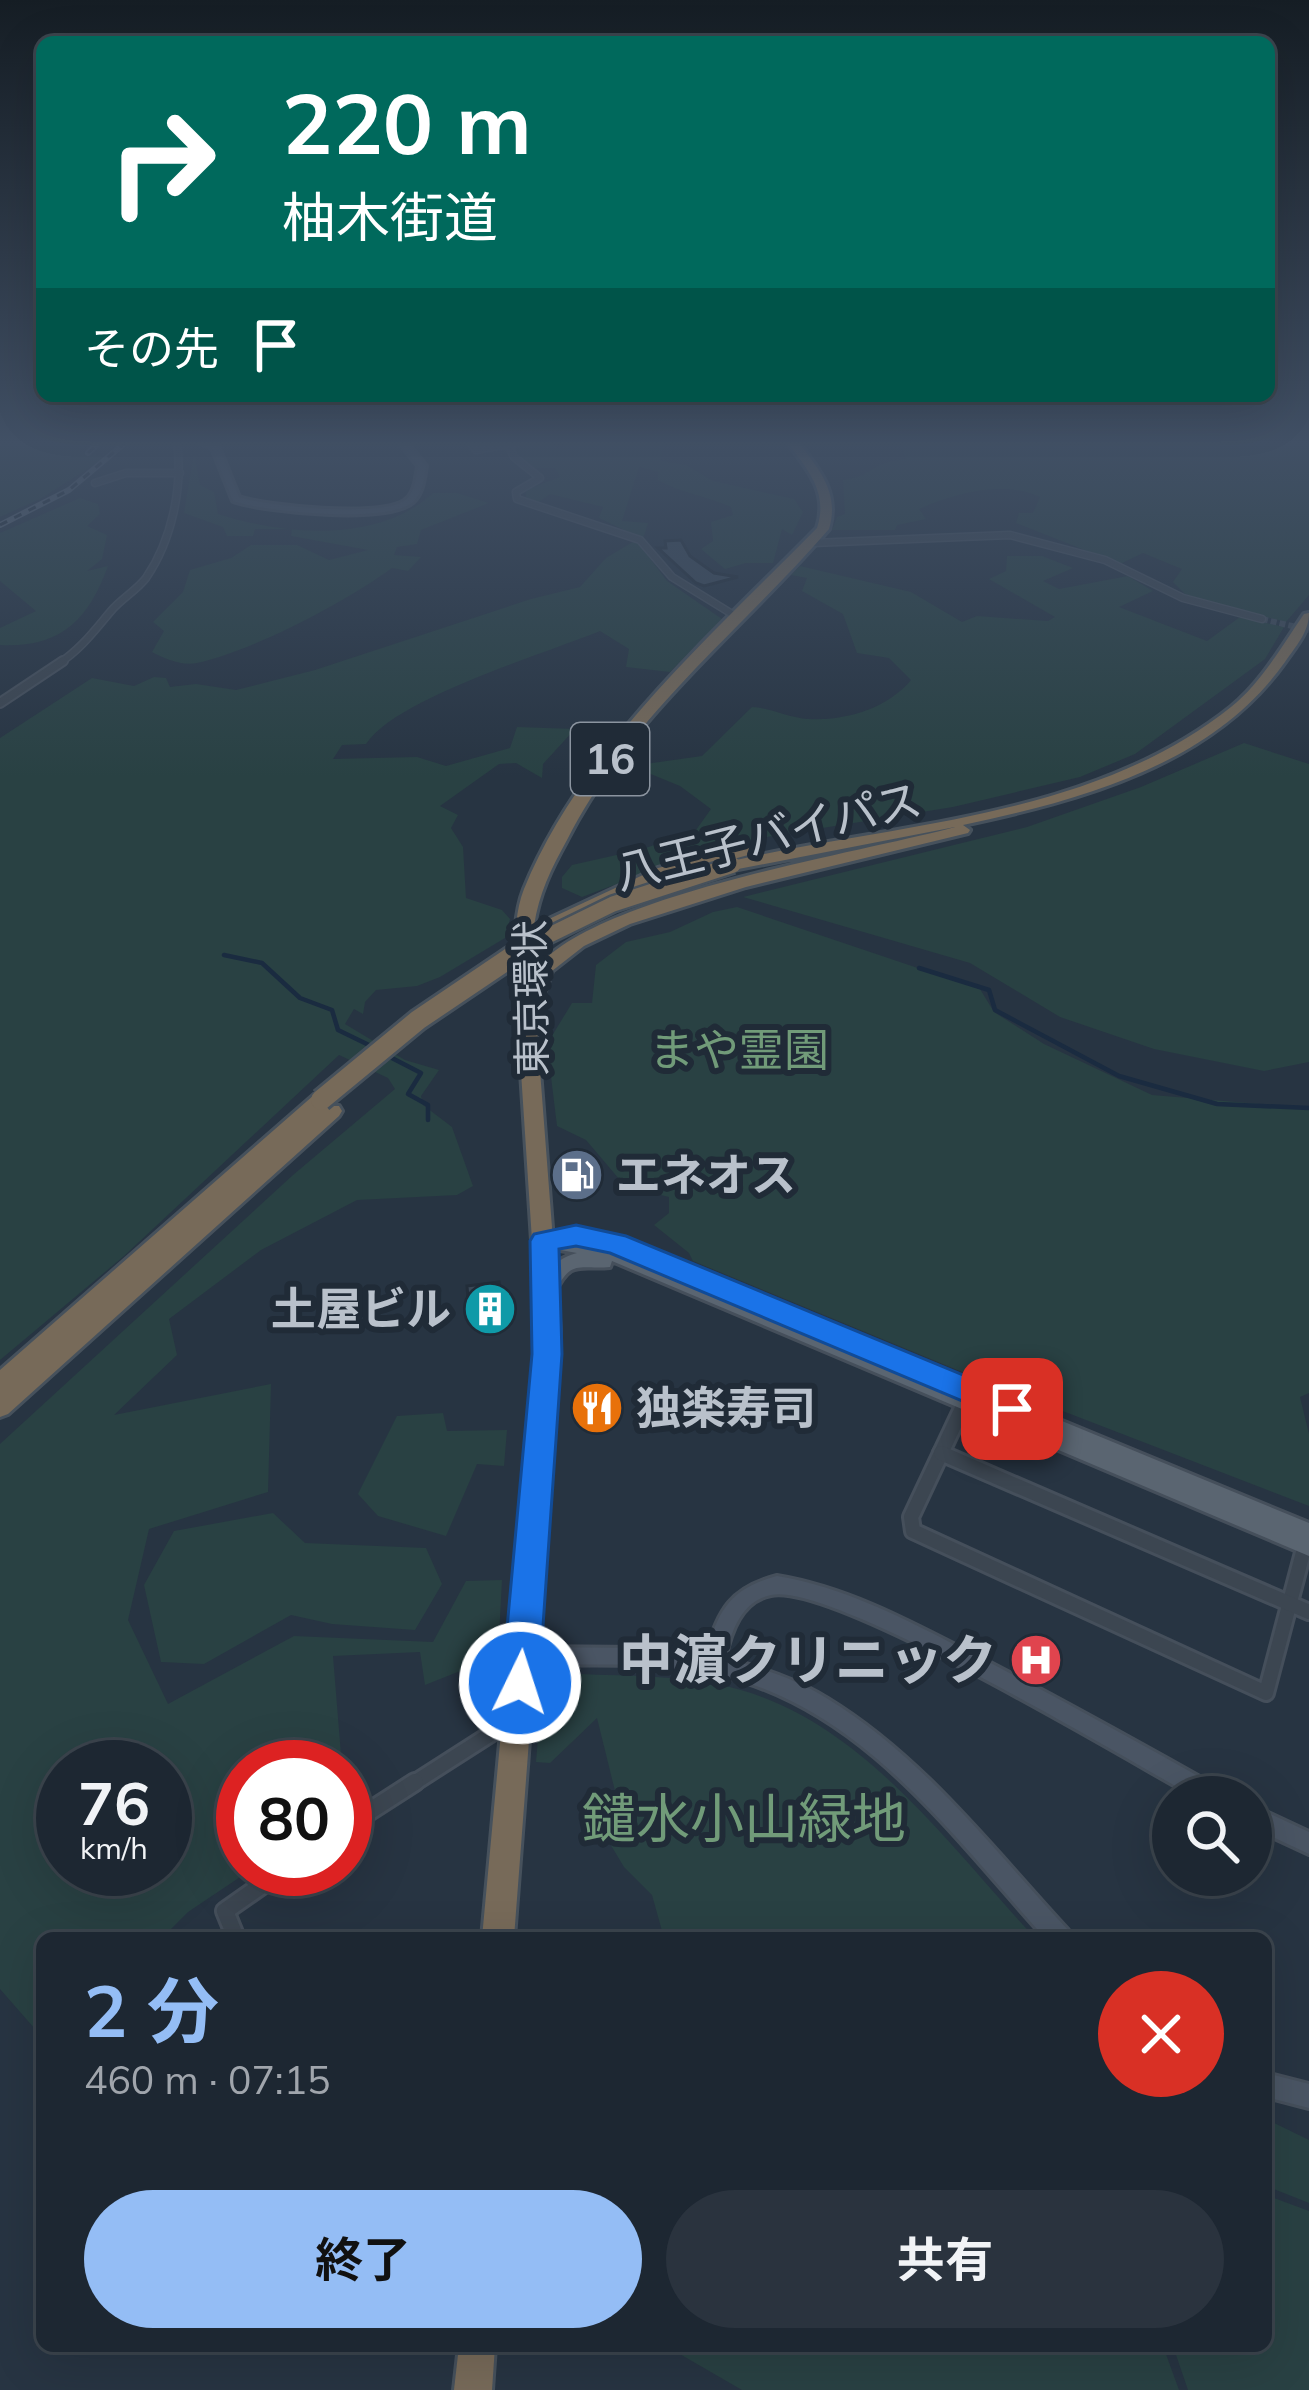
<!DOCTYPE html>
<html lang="ja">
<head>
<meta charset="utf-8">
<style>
  body { margin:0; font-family:Mulish,"Noto Sans JP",sans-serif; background:#2a333e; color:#f1f3f6; height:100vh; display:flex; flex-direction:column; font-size:45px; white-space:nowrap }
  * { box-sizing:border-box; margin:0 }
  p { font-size:39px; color:#a0a5ac }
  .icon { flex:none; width:66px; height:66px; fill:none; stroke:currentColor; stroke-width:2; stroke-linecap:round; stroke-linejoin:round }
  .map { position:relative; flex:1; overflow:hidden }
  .side { position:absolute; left:36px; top:1932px; width:1236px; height:420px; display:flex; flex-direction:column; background:#1d2732; border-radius:18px; box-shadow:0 12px 48px #0002,0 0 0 3px #3b444d }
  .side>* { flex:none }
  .guide { position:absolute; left:36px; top:36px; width:1239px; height:366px; border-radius:18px; box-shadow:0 12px 48px #0002,0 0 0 3px #3b444d; background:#00695c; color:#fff; overflow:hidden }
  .tools { position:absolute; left:1152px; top:1776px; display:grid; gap:24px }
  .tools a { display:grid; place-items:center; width:120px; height:120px; border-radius:50%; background:#1d2732; box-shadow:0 12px 48px #0002,0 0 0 3px #3b444d; font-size:60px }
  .speed { position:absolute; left:36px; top:1740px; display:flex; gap:24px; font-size:60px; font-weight:700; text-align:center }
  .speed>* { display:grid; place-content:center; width:156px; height:156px; border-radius:50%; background:#1d2732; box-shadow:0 12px 48px #0002,0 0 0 3px #3b444d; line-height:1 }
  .speed small { font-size:30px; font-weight:400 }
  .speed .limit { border:18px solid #d22; background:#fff; color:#111 }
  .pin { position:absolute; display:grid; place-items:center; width:102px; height:102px; color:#fff; margin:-51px; border-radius:24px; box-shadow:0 6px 18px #0006 }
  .me { position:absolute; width:132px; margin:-66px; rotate:4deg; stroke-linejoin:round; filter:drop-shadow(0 0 9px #0008) }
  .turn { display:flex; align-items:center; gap:42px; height:252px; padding:0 48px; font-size:54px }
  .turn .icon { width:156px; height:156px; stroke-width:2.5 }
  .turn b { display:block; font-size:84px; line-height:102px }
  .then { display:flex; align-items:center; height:114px; padding:0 48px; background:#0003; gap:24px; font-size:45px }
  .round { display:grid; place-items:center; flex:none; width:126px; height:126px; border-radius:63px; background:#2a333e }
  .summary { display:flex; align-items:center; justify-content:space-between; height:204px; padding:0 48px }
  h1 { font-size:72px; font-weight:700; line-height:90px; color:#94bdf5 }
  .cta { display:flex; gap:24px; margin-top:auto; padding:24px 48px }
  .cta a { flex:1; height:138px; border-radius:72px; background:#94bdf5; color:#111; font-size:48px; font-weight:700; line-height:138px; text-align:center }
  .cta a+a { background:#2a333e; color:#f1f3f6 }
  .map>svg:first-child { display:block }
</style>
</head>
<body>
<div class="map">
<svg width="1309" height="2390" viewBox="0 0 1309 2390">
  <rect width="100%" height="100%" fill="#273442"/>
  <g fill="#294143" fill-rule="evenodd">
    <path d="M0 442H85L80 452 100 455V461L40 499 0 517Z"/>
    <path d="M526 442H550L559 449 569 442H663L661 461 686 465 713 481 794 499 803 512 792 535 782 529 773 563H746L725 569 701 549 713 541 711 522 733 515 731 507C706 496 681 493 658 480V472L639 467 622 521 648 523 643 539 599 518 603 507 550 494 537 503 526 497V490L560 477 555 468H533L518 455 517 447Z"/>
    <path d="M900 442H1057L1063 447 1107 442H1309V595L1286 622 1189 598 1173 582 1182 569 1143 553 1120 564 1016 523 1019 513H1033L1040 497C1003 480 956 493 919 509L926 519 897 525 895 530H832L837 517 845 514 843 480C873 477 869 462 906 459Z"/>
    <path d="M194 453 200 485 214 492 218 514C286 536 379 543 433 493H457L489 503 421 530 417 544 397 547 394 555 421 557 408 571 392 568C344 603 255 650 197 663 182 666 165 659 152 652L164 631 153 622 183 592 190 570 231 558 251 545H297L329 560 368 550 291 536 292 529H255L253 536H227L223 527 184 513Z"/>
    <path d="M80 498 98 504 100 514 87 526 107 535 102 559 87 571 108 566C88 621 60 648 0 645V628L36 611 0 581V533Z"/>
    <path d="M636 540 667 581 722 619 670 672 626 667 629 649 600 631C544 654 396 698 366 744L342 745 333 759 417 757 446 766 510 748 517 727 575 729 543 764 542 778 516 763 499 764 440 806 458 815 451 828 463 847 466 898 502 910 510 919 505 938 440 977 417 986 376 990 365 1002 363 1014 354 1009 345 1024 405 1060 439 1070 421 1096 423 1105 452 1127 473 1186 457 1195 357 1200 261 1250 169 1319 177 1355 114 1415 271 1384 268 1492 149 1529 128 1620 168 1704 294 1636 433 1642 466 1581 502 1580 498 1656 425 1685 420 1652 333 1656 342 1767H243V1869H252L188 1912 162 1938H42V2037L0 1989V1444L293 1175 395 1089 388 1078 339 1055 124 1256 0 1360V738L92 678 134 686 154 677 166 678 170 687 196 684 236 690 315 670 531 599 580 587 606 558ZM63 1767H165V1869H63Z"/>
    <path d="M1007 556H1042L1073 568 1043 581 1059 589 1128 576 1153 591 1119 607 1207 641 1240 617 1284 627 1265 659 1135 754 1080 777 953 807 724 844 582 897 562 888V877L572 865 643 849 696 830 711 809 680 786 631 766 702 756 752 707C771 708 789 718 808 719 845 721 887 709 911 680L889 658 857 653 843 614 802 591 807 578 791 575 800 566 911 592 962 622 977 616 1048 621 1055 617 989 579 1006 571Z"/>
    <path d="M1244 743 1309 764V1062L1264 1071 1154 1049 1060 1017 970 963 743 897 1027 827 1141 787Z"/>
    <path d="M737 907 980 989 994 1012 1044 1044 1152 1095 1309 1108V1393L1300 1397 1309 1434V1506L972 1376 693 1261 689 1253 654 1225 669 1213V1197L625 1186 586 1140 557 1126 547 1044 572 1003H592L596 965 626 942 670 932 713 912Z"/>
    <path d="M443 1413 447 1431 507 1430 504 1466 477 1464 446 1536 378 1516 358 1494 397 1416Z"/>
    <path d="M273 1513 305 1543 426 1548 442 1584 415 1630 332 1624 291 1615 204 1664 161 1662 144 1585 174 1531Z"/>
    <path d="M576 1674C631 1676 687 1675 741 1690 866 1726 950 1847 1035 1938H664L652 1895 624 1867 609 1842 617 1799 597 1718 550 1763 536 1762 541 1701 551 1690H563Z"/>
    <path d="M1266 2119 1309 2140V2203L1266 2186Z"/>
    <path d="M1266 2195 1309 2211V2390H1188L1173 2346H1266Z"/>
    <path d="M666 2346H1163L1179 2390H742Z"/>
  </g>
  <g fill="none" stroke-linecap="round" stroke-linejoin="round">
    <g stroke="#1a2b40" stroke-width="4.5">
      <path d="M224 955 262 963 300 998 332 1010 338 1030 373 1047"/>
      <path d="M919 968 989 990 995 1010 1119 1076 1217 1104 1309 1108"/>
      <path d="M388 1056 421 1073 408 1094 428 1105V1120"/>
    </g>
  </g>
  <g fill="#3a4857" stroke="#222d39" stroke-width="3">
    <path d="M681 540 690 556 714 573 738 577 704 586 696 583 658 548H666L665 541Z"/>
    <path d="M499 1282 504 1321 479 1325 475 1297 468 1298 467 1286Z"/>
  </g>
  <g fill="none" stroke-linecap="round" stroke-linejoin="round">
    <path stroke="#3d4957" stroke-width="6" stroke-dasharray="6 3" stroke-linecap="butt" d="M1262 619 1309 630"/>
    <g stroke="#454f5b" stroke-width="9">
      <g id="street-far3">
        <path d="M469 442 476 450 519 442"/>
        <path d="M507 442 514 457 540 478 516 492 517 499 640 540 672 577 737 617"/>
        <path d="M95 483 126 473H180"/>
        <path d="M813 543 1010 535 1105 560 1183 598 1262 619"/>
        <path d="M58 664C81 649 94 631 111 611 121 599 137 590 146 578 172 540 183 487 177 442"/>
      </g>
    </g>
    <g stroke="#454f5b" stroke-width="12">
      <path id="street-far2" d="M0 703 63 661"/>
    </g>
    <g stroke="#454f5b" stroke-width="20">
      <g id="street-far1">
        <path d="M966 1400 911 1517 913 1531 1266 1693 1305 1545"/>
        <path d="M941 1453 1309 1612"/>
        <path d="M411 1785 514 1719"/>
      </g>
    </g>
    <g stroke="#454f5b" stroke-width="22">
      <g id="street">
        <path d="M345 1827 415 1782"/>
        <path d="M236 1938 225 1911 285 1869"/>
      </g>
    </g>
    <g stroke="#454f5b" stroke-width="6">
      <g id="secondary">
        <path d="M199 442 218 445 239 497C268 507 378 517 404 501 415 494 416 478 418 466L399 442H407L426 466C424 478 423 493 413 502 388 524 265 512 233 501L212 448Z"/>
        <path d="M777 1576C844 1587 905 1619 965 1650 1052 1694 1137 1742 1223 1790L1226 1797H1195C1126 1759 833 1582 771 1595 741 1601 731 1632 725 1658 761 1668 796 1679 828 1699 923 1757 993 1849 1068 1930L1071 1938H1045C951 1834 860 1705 715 1674 653 1661 586 1665 523 1665L516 1663 513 1656 516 1649 523 1647 643 1648 706 1654C718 1610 731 1588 777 1576Z"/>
        <path d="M1251 1805 1309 1832V1854L1251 1827Z"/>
        <path d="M1266 2073 1309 2084V2108L1266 2097Z"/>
      </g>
    </g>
    <g stroke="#454f5b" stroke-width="6">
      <path id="primary" d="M544 1235 611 1246 723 1293 725 1287H737L1309 1523V1556L612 1261 610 1267C579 1270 571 1258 554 1294H542L539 1289C548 1269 556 1259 577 1253L538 1246 536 1241 538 1236Z"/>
    </g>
    <g stroke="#46515c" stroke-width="6">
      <g id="highway">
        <path d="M787 442H798C819 469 840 493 829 529 738 634 632 713 567 840 551 869 539 893 534 926L658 868 746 846 754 851 752 854 670 876 533 940V973C585 896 861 853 955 827L733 870 725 865 727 862C895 823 1091 819 1231 707 1261 683 1282 646 1304 614L1309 613C1309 632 1296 646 1285 662 1212 765 1081 800 963 825L970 830 968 833 746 887 630 924 584 946 552 971 542 1000 535 1005 560 1332 514 1938H482L538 1332 515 980C515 951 513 917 524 889 581 749 713 634 817 528 829 492 807 469 787 442Z"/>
        <path d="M321 1093 331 1100 327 1106H339L342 1111 339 1116 8 1414 0 1417V1370L314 1095Z"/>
        <path d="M459 2346H495L492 2390H454Z"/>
      </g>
    </g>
    <use href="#street-far3" stroke="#3c4651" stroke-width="6"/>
    <use href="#street-far2" stroke="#3c4651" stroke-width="8"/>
    <use href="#street-far1" stroke="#3c4651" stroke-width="14"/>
    <use href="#street" stroke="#3c4651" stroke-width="16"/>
    <use href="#secondary" fill="#4a5564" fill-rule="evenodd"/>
    <use href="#primary" fill="#5a6571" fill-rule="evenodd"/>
    <use href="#highway" fill="#776a59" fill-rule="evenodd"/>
    <g stroke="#5e6a78" stroke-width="6">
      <g id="rail">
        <path d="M88 453 100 442"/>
        <path d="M0 525 69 490 126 442"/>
      </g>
    </g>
    <use href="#rail" stroke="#202b37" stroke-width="3" stroke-dasharray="8" stroke-linecap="butt"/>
    <g stroke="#46515c" stroke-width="20" stroke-linecap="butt">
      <path id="highway-bridge-far1" d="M523 948 613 904 733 865"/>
    </g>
    <g stroke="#46515c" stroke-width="26" stroke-linecap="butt">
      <path id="highway-bridge" d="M321 1100 418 1020 529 945"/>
    </g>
    <use href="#highway-bridge-far1" stroke="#776a59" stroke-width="15"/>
    <use href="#highway-bridge" stroke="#776a59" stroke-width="20"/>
  </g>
  <linearGradient id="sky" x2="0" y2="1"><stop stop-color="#151d24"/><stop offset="0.57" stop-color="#415065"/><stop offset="1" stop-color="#415065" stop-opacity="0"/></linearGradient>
  <rect width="1309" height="777" fill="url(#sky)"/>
  <path fill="#1a73e8" stroke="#114b97" stroke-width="3" d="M576 1225 626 1236 1024 1400 1028 1409 1024 1418 1012 1422 610 1253 576 1246 559 1249 562 1354 539 1683 533 1696 520 1701 508 1696 502 1683 532 1354 530 1241 534 1234Z"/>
  <defs>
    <g id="fuel-disc" transform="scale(2.7)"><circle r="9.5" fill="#5c6f8a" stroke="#202b37"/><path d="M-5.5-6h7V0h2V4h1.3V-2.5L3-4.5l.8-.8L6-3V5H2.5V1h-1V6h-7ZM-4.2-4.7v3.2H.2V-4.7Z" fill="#fff"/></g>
    <g id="building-disc" transform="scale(2.7)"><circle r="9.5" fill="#0f9aa8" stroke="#202b37"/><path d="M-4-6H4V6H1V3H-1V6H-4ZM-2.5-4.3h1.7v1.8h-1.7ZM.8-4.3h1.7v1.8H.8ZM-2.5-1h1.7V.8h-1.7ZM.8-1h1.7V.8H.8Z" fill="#fff"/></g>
    <g id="restaurant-disc" transform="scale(2.7)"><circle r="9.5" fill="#e8710a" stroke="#202b37"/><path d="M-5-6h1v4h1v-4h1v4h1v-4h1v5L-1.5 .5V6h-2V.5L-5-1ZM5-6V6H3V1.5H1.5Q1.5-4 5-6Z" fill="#fff"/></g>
    <g id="hospital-disc" transform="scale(2.7)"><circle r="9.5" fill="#e0444e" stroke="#202b37"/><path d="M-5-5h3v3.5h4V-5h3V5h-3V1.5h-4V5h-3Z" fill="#fff"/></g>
  </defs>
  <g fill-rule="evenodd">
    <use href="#fuel-disc" x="577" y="1175"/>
    <use href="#building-disc" x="490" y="1309"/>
    <use href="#restaurant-disc" x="597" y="1408"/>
    <use href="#hospital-disc" x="1036" y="1660"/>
  </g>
  <g text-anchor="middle" stroke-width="12" stroke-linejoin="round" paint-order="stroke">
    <g font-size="39" fill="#b9c1cb" stroke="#202b37">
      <text transform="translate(531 998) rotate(-91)" y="14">東京環状</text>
    </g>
    <rect fill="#202b37" stroke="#8b949f" stroke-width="3" x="571" y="723" width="78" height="72" rx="9"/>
    <g font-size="42" font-weight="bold" fill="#b9c1cb">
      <text x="610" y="774">16</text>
    </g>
    <g font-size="45" fill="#b9c1cb" stroke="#202b37">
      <text transform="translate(768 836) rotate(-14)" y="16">八王子バイパス</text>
    </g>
    <g font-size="45" fill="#719b79" stroke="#202b37">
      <text x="739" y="1066">まや霊園</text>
    </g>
    <g font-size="45" font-weight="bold" fill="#b9c1cb" stroke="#202b37" text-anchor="start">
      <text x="616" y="1191">エネオス</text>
      <text x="451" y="1325" text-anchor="end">土屋ビル</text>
      <text x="636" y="1424">独楽寿司</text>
    </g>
    <g font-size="54" font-weight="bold" fill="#b9c1cb" stroke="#202b37" text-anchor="end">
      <text x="997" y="1679">中濵クリニック</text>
    </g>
    <g font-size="54" fill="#719b79" stroke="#202b37">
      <text x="744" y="1838">鑓水小山緑地</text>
    </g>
  </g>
</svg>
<div class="tools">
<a><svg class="icon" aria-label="search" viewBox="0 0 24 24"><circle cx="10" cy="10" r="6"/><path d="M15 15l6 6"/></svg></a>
</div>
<div class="speed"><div>76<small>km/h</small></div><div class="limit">80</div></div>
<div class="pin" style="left:1012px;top:1409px;background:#d93025"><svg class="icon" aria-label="arrive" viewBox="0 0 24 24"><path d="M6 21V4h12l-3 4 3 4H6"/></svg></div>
<svg class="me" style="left:520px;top:1683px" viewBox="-20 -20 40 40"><circle r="17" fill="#1a73e8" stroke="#fff" stroke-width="3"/><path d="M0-11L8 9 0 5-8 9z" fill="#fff"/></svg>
<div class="guide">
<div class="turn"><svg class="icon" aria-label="right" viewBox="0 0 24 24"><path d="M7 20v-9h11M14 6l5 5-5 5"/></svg><div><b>220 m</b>柚木街道</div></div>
<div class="then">その先<svg class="icon" aria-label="arrive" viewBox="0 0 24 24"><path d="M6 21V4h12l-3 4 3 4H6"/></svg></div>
</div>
<section class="side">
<div class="summary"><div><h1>2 分</h1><p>460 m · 07:15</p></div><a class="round" style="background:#d93025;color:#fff"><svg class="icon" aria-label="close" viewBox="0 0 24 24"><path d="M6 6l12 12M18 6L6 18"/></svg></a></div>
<div class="cta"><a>終了</a><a>共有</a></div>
</section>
</div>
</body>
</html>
